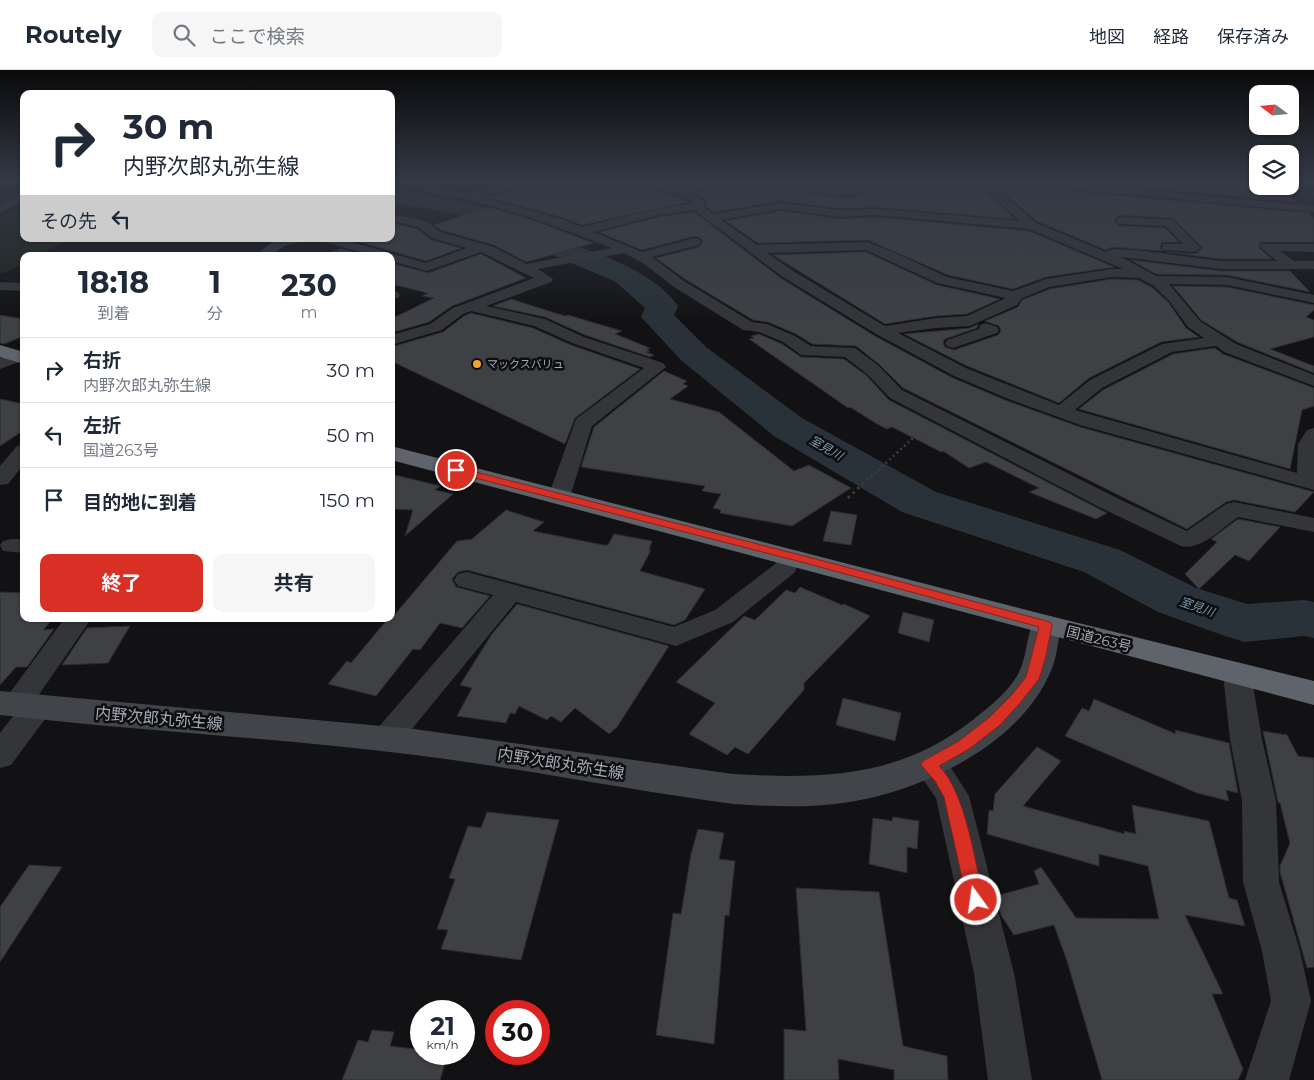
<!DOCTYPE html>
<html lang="ja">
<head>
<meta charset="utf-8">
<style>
  body { margin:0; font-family:Montserrat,"Noto Sans JP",sans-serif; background:#f6f6f7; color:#1f2937; height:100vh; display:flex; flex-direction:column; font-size:19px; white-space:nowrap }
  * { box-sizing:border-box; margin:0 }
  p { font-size:16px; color:#747a83 }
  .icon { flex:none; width:28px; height:28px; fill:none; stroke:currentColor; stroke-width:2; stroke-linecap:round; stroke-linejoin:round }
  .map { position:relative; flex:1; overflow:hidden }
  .details { position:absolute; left:20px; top:182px; width:375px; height:370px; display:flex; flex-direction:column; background:#fff; border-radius:10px; box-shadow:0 1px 4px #0004 }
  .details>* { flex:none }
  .top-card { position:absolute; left:20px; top:20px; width:375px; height:152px; border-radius:10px; box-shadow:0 1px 4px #0004; background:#fff; color:#1f2937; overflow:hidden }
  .needle { width:32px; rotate:286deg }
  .controls { position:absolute; left:1249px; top:15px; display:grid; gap:10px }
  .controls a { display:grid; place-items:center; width:50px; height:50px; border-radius:10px; background:#fff; box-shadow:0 1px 4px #0004; font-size:25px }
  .speed { position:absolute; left:410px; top:930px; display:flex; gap:10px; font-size:25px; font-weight:700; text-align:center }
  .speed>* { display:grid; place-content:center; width:65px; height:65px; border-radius:50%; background:#fff; box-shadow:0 1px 4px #0004; line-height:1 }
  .speed small { font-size:12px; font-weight:400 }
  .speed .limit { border:8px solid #d22; background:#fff; color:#111 }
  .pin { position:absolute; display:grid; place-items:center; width:42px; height:42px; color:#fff; margin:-21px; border:2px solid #fff; border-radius:50%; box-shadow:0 1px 5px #0007 }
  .me { position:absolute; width:55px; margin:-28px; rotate:346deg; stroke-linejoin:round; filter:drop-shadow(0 0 4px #0008) }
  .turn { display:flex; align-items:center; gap:18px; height:105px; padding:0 20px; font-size:22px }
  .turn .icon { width:65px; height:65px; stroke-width:2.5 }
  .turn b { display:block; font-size:35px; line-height:42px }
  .then { display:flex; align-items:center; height:48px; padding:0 20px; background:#0003; gap:10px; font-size:19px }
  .eta { display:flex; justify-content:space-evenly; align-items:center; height:85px; text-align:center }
  .eta b { font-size:30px; font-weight:700; line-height:35px }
  .cta { display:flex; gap:10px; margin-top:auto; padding:10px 20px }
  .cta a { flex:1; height:58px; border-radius:10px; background:#d93025; color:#fff; font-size:20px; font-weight:700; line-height:58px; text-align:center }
  .cta a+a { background:#f6f6f7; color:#1f2937 }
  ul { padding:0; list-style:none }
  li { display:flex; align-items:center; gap:15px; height:65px; padding:0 20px; border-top:1px solid #e0e1e3 }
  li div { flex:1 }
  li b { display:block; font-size:19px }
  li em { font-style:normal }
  header { display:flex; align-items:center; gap:30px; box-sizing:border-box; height:70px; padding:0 25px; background:#fff; border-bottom:1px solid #e0e1e3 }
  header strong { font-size:24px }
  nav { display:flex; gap:28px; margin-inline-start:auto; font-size:18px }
  .search { width:350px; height:45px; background:#f6f6f7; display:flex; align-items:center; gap:12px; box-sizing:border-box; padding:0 18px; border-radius:10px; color:#747a83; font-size:19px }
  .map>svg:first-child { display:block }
</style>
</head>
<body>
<header>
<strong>Routely</strong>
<div class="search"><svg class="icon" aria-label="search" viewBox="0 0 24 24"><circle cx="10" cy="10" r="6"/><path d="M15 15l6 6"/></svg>ここで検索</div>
<nav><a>地図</a><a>経路</a><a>保存済み</a></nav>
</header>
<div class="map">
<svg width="1314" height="1010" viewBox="0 0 1314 1010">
  <rect width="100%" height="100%" fill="#121214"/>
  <path fill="#1d241d" d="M16 140H24V169H70L36 186H24V193L4 203H0V146Z"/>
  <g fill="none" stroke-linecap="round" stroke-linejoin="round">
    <path fill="#293238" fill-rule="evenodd" d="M391 118 469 133 553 160 558 168C597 184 653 200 678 236L674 245 706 277 802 348 936 422 1120 480 1196 518 1247 534 1304 530 1314 532V568L1304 566 1245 572 1225 566 1158 542 1084 502 902 442 774 366 682 291 641 247 645 238 616 212 539 179 534 171 456 144 391 132Z"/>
  </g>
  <g fill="#3e4044" stroke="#2c2d30">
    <path d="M534 111H630L633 115 672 125 688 132 582 155 561 147 487 127 532 115Z"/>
    <path d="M728 111H761L768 116 818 125 847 128 858 127 866 123 863 111H974L1015 149 876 137 840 138 781 131 714 142 708 138 704 128 695 123 725 115Z"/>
    <path d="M802 111H849L851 118Z"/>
    <path d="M990 111H1009L1016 116 1308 143 1314 149V172H1260L1259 178 1272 189H1221L1167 182 1195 184 1203 178 1173 148 1122 145 1118 146 1114 150 1118 156 1165 158 1179 172H1162L1160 176 1162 181 1112 177 1106 180 1037 151Z"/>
    <path d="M1072 111H1207L1243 115 1240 111 1258 112V116H1279L1296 132Z"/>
    <path d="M489 137 538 152 593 173 526 192 494 175 441 160 434 155Z"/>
    <path d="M781 141 840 149 876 147 1029 161 1114 197 1046 207 1013 219 948 205 868 170 758 173 726 151Z"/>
    <path d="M694 142 782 209 875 266 953 308 1005 330 1080 357 1314 422 1295 442 1234 430 1226 432 1187 459 903 318 880 295 856 276 812 274 796 264 768 252 753 250 685 209 656 188 699 177 703 171 699 167 695 166 642 180 599 162 659 147Z"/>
    <path d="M391 153 417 159 431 170 461 178 426 191 360 172 370 169H391Z"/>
    <path d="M341 179 370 186H332L331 182Z"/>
    <path d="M866 182 937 215 1000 229 967 244 936 246 885 254 773 185Z"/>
    <path d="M481 184 526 208 452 236 429 252 391 263V249L434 228 422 226 428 223 391 214V193L428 203Z"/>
    <path d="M1131 190 1221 201H1290L1310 222 1227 205 1156 204Z"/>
    <path d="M1112 209 1138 210 1153 218 1169 233 1186 258 1199 267 1161 272 1089 308 1059 333 967 296 904 264 970 258 978 254 977 258 945 269 943 272 945 277 954 280 998 265 1001 261 999 256 985 251 1018 237 1022 230 1050 219Z"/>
    <path d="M1173 216 1227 217 1314 235V240L1306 247 1314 250V267L1270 279 1314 296V303L1237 272 1201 250Z"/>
    <path d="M511 229 555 243 566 246 568 245 622 261 615 264 650 278 647 279 650 281 646 282 654 285 650 287 585 265 545 247 493 236Z"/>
    <path d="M471 243 533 258 571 275 640 299 575 348 565 374 391 291V277L443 262 464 246Z"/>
    <path d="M0 245 24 249V266L4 274 0 273Z"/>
    <path d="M759 264 782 274 801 287 844 289 866 305 889 330 1107 443 1096 449 1029 422 1039 418 986 392 969 398 943 381 941 382 892 357 887 359 877 354 850 337 848 338 749 269 754 268 751 266Z"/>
    <path d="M1215 278 1223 284 1314 318V336L1302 340 1290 399 1079 339 1103 320 1173 284Z"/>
    <path d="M664 301 687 311 683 314 688 316 670 329 719 342 794 401 809 395 851 418 792 456 720 443 721 440 713 438 721 424 702 421 705 416 581 397 594 357Z"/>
    <path d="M0 329 24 334V360L0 376Z"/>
    <path d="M391 404 440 416 435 420 453 424 405 466 413 440 391 439Z"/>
    <path d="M506 440 544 452 533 461 603 475H608L614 464 652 471 649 480H651L640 501 705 519 685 550 674 555 467 500 458 502 452 509 456 517 490 526 462 558 440 553 420 580 413 579 376 626 328 614 347 591 351 593 386 551 391 549 457 471 472 469Z"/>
    <path d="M831 441 857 445 851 475 823 471Z"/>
    <path d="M1238 449 1280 457 1249 491 1235 485 1199 519 1185 504 1217 472 1211 469Z"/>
    <path d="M800 517 842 535 844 534 870 546 804 613V620L748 684 735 677 727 685 689 664 715 633 676 612 744 546 755 550 786 520 795 523Z"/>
    <path d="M0 522 24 523V549H53L43 560 54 559 27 597H16L0 615Z"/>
    <path d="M517 534 669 576 617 657 609 664 575 638 561 652 551 646 547 650 519 636 515 644 510 643 506 653 457 646 472 618 460 615 492 564Z"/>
    <path d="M903 542 934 550 929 572 898 563Z"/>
    <path d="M130 556 108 593 62 595 87 558Z"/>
    <path d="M843 628 901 643 895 671 836 655Z"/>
    <path d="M1094 629 1176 664 1175 660 1229 673 1238 723 1226 720 1229 731 1197 723 1065 666 1082 638 1089 641Z"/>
    <path d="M1263 661 1287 665 1298 686 1314 688V897L1307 898 1280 802V796L1290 773 1280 733 1278 732Z"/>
    <path d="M1037 677 1061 691 1023 736 1125 764 1124 761 1136 764 1132 735 1209 751 1229 828 1237 830 1245 856 1185 845 1223 924H1212L1243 999 1238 1010H1102L1067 891 1054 855 1014 865 1001 845 996 826 1039 814 1034 801 1041 797 1076 848 1159 849 1148 796 1099 784V796L987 764 989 740 993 741 995 724Z"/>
    <path d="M487 742 559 750 521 890 441 879 448 860 437 859 455 809 449 808 468 756 481 758Z"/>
    <path d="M893 747 919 751 917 779 907 777V803L869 794 873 748 892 751Z"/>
    <path d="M698 759 724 763 719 789 735 791 729 846 725 845 714 974 656 965 673 843 681 844 691 784Z"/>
    <path d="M29 795 62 797 0 892V837Z"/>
    <path d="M796 818 879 822 903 976 947 986 948 1010H894V1000L838 989 839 1010H784V959L806 961Z"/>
    <path d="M372 960 394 962 390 976 421 980V984H448L440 1010H342L358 970 368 972Z"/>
  </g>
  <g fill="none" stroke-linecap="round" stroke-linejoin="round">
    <path stroke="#393c40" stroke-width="2.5" stroke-dasharray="2 3" stroke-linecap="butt" d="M871 407 915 366 925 363"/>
    <path stroke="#393c40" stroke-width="3" stroke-dasharray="2.5 4" stroke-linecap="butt" d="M848 428 872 405"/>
    <g fill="#333539" fill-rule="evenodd">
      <path d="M428 111H445L434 116 468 124 515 111H532L531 113 480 127 561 149 582 157 659 139 694 133 673 123 633 113 632 111H650L679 118 708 111H726L725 113 690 122 703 130 706 139 714 144 781 133 840 140 876 139 1020 151 976 111H987L1036 153 1106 182 1112 179 1136 180 1221 191H1277L1260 177 1261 174H1314V182L1280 181 1294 191H1314V199H1221L1121 187 1156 206 1227 207 1314 225V233L1227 215 1169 214 1200 251 1236 274 1314 305V316L1224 282 1216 276 1172 282 1102 318 1075 340 1297 403 1298 374 1307 360 1314 358V420L1080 355 1006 328 954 306 876 264 783 207 694 140 659 145 593 162 642 182 695 168 699 169 701 172 699 175 652 187 684 211 752 252 767 254 795 266 811 276 855 278 879 296 902 320 1117 428 1187 461 1226 434 1234 432 1314 448V462L1238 447C1222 458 1201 481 1181 476L1101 438 890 328 867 304 845 287 801 285 783 272 759 262 743 260 674 217 643 193 624 183 538 199 553 209 551 212 486 236 545 249 584 267 663 293 666 297 592 356 570 427 567 432 559 434 551 432 548 427 576 349 644 298 572 273 534 256 471 241 463 244 442 260 391 275V265L430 254 453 238 534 208 481 182 427 201 391 191V186H376L324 172 322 169H341L426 193 467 178 432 168 418 157 391 151V144L426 151 440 162 494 177 526 194 612 178C563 159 514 140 462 129 449 126 429 126 420 115ZM781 139 840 147 876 145 1029 159 1123 199H1112L1046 209 1013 221 947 207 891 181 867 172 757 175 721 150ZM866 180 937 213 1006 228 967 246 936 248 885 256 793 201 767 183ZM1112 207 1139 208 1154 216 1170 232 1188 257 1204 268 1162 274 1090 310 1059 335 966 298 898 263 936 258 970 256 1017 235 1021 229 1049 217Z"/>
      <path d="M763 111H788L853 120 851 111H861L864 122C853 133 786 117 768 114Z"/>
      <path d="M1011 111H1051L1314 136V142L1016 114Z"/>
      <path d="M1305 111H1314V115L1306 113Z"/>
      <path d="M24 123V131L0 143V135Z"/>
      <path d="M1122 147 1173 150 1201 178 1195 182 1163 180 1162 177 1163 174H1183L1166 156 1118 154 1116 151 1118 148Z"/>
      <path d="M282 169H302L300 172 284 176 269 186H253L276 170Z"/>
      <path d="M0 212 24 213V221L0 220Z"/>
      <path d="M391 221 398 222 400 225 398 228 391 229Z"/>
      <path d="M986 253 997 257 999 260 997 263 953 278 947 276 945 273 947 270 979 259 980 255Z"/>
      <path d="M19 281 24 282V290L0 299V288Z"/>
      <path d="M24 374V394L8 414 0 415V396L17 376Z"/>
      <path d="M11 469H24V483L3 481 0 475 3 471Z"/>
      <path d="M791 480 800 482 803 487 794 503 733 552 676 576 516 532 398 676 387 680 376 676 371 668 376 660 493 525 458 516 454 510 458 504 467 502 674 557 715 540 775 494 782 482Z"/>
      <path d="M64 549H91L38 626 48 629 52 637 48 645 11 695 0 698V663L14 645 5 643 1 635Z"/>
      <path d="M1237 594 1247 597 1251 604 1262 669 1276 731 1279 812 1300 881 1311 931 1289 1010H1245L1271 931 1262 881 1243 812 1242 731 1230 669 1223 604 1227 597Z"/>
      <path d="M929 682 940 686 951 698 969 726 1014 903 1032 1010H988L974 903 936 728 913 695 918 686Z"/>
    </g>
    <path fill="#414449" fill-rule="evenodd" d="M1046 545 1056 548 1061 555C1058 571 1057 588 1050 603 1018 678 912 726 835 734 801 738 767 736 733 734 626 720 521 698 415 685 277 668 138 661 0 645V621L414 659 733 704C823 709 900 708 974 649 990 636 1007 623 1017 606 1028 588 1025 565 1036 548Z"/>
    <g fill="#5f636a" fill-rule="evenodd">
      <path d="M0 275 24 282V294L0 287Z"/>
      <path d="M391 376 1046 545 1314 611V635L391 390Z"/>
    </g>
  </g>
  <linearGradient id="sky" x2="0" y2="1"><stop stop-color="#0a0a0b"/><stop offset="0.44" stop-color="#333945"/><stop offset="1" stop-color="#333945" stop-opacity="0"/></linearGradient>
  <rect width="1314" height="252" fill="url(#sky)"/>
  <path fill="#d93025" stroke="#8d1f18" d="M456 397 816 489 1050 552 1052 555 1046 586 1039 609 1020 633 1000 655 969 679 939 696C966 723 975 793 984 830L982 836 976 838 970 836 967 830 944 727 935 711 921 695 923 691 959 671 990 647 1011 626 1026 607 1039 557 809 494 452 402V398Z"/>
  <circle fill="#f4a42b" stroke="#0d0e0f" stroke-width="2" cx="477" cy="294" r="5"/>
  <g text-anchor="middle" stroke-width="5" stroke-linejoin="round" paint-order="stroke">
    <g font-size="11" fill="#a4aab5" stroke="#0d0e0f" text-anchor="start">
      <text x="487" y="298">マックスバリュ</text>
    </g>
    <g font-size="12" font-style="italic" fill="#7a9ab1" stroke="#0d0e0f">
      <text transform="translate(826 378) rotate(30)" y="4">室見川</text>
      <text transform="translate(1197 537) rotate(19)" y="4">室見川</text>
    </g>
    <g font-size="14" fill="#a4aab5" stroke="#0d0e0f">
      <text transform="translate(1099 569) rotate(14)" y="5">国道263号</text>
    </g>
    <g font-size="16" fill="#a4aab5" stroke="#0d0e0f">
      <text transform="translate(159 648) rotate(5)" y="6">内野次郎丸弥生線</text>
      <text transform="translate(561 693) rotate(9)" y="6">内野次郎丸弥生線</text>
    </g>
  </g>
</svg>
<div class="controls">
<a><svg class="needle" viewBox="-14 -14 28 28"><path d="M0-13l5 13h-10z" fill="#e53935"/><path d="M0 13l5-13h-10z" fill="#747a83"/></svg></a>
<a><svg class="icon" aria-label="layers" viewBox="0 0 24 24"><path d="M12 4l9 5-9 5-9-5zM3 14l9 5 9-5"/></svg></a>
</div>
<div class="speed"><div>21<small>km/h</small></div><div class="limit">30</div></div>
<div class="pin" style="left:456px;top:400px;background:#d93025"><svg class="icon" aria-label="arrive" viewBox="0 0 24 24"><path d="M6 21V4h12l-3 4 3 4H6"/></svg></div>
<svg class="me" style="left:976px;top:830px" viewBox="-20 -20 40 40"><circle r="17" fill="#d93025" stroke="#fff" stroke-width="3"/><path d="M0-11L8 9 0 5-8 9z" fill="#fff"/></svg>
<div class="top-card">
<div class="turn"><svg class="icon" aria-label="right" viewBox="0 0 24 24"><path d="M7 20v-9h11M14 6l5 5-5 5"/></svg><div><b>30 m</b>内野次郎丸弥生線</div></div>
<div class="then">その先<svg class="icon" aria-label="left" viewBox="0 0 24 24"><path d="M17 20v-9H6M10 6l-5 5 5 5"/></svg></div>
</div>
<section class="details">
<div class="eta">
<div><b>18:18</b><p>到着</p></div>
<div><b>1</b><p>分</p></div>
<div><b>230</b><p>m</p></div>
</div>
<ul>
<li><svg class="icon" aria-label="right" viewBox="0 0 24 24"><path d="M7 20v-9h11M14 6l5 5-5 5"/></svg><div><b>右折</b><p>内野次郎丸弥生線</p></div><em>30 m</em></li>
<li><svg class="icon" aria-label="left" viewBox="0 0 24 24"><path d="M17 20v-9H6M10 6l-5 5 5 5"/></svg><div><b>左折</b><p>国道263号</p></div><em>50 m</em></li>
<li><svg class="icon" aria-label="arrive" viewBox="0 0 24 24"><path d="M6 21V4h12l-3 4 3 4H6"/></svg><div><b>目的地に到着</b></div><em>150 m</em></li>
</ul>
<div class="cta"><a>終了</a><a>共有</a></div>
</section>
</div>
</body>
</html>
